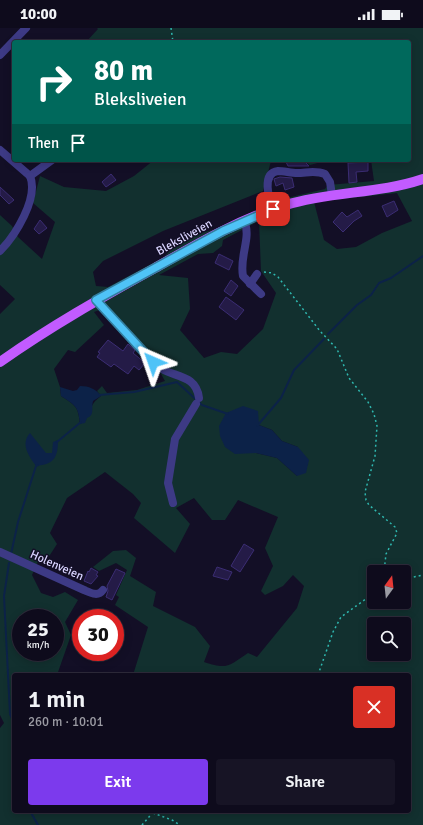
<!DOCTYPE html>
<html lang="en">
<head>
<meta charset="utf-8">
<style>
  body { margin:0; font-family:Signika,sans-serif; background:#171425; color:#f1f3f6; height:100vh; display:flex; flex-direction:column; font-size:15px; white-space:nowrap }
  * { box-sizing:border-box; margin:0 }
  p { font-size:13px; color:#9b9ba3 }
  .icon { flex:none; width:22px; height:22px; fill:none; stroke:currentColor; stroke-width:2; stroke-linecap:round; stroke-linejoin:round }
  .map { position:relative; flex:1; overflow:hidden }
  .sheet { position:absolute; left:12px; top:645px; width:399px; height:140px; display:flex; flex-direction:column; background:#0e0b1c; border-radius:4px; box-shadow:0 2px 10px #0003,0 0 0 1px #2e2b3b }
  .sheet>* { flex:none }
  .top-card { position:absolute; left:12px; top:12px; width:399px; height:122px; border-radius:4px; box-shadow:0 2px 10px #0003,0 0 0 1px #2e2b3b; background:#00695c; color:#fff; overflow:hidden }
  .needle { width:26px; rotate:15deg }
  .tools { position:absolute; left:367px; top:537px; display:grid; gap:8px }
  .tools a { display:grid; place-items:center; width:44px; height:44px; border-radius:4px; background:#0e0b1c; box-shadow:0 2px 10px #0003,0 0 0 1px #2e2b3b; font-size:20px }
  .speed { position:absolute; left:12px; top:581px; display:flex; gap:8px; font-size:20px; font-weight:700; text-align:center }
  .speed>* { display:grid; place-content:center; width:52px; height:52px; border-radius:50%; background:#0e0b1c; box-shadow:0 2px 10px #0003,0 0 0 1px #2e2b3b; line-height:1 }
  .speed small { font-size:10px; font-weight:400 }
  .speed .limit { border:6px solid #d22; background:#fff; color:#111 }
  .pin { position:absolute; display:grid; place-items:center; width:34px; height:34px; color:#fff; margin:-17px; border-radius:8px; box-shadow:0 2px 6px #0006 }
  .me { position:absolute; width:44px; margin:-22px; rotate:317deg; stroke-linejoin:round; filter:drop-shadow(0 0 3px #0008) }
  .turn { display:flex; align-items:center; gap:14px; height:84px; padding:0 16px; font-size:18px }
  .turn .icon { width:52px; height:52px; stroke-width:2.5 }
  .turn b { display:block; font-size:28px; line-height:34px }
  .then { display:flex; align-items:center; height:38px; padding:0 16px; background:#0003; gap:8px; font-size:15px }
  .round { display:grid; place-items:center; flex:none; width:42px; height:42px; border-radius:4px; background:#171425 }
  .summary { display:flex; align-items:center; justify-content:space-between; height:68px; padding:0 16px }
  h1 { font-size:24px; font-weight:600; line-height:30px }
  .cta { display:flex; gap:8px; margin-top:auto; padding:8px 16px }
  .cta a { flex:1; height:46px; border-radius:4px; background:#7c3aed; color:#fff; font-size:16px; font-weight:600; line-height:46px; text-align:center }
  .cta a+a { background:#171425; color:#f1f3f6 }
  .status { display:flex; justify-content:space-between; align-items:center; height:28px; padding:0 20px; background:#0e0b1c; direction:ltr }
  .status svg { height:11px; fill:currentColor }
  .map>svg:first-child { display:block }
</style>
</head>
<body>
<div class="status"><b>10:00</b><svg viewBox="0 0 49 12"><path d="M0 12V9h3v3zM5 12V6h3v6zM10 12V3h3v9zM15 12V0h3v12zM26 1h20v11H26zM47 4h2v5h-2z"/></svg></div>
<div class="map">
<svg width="423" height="797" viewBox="0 0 423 797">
  <rect width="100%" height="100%" fill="#130f26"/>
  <path fill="#12302f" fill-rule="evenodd" d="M97 0H423V797H0V700L4 695 0 687V286L15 271 0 257V187L12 198 18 209 42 231 55 194 33 175 40 148 64 159 106 163 134 148 154 132H275L271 133 263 163 163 203 103 233 93 244 96 258 108 259 164 229 175 217 196 206 213 202 266 178 274 173 325 161 328 157 374 153 371 132 325 133 310 137 303 132H409V14H122L120 12 118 14H86L98 1ZM397 165 412 193 382 205 356 219 337 221 324 212 314 174ZM259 193 261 243 276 265 263 301 237 326 221 324 204 330 180 302 190 281 188 250 159 247 198 226 213 225 222 218 223 212ZM105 280 150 327 165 353 137 362 107 365 102 358 97 363 101 368C88 377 92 386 80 396 78 378 76 378 61 368L60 359 54 341 68 322 75 324 104 297 94 284ZM258 394 259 397 272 402 282 413 298 419 297 448 277 430 256 425ZM105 444 133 466 141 475 134 490 175 525 190 496 176 480 194 470 212 492H225L238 472 278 489 265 520 273 538 261 563 265 567 283 558 293 547 304 558 297 580 257 629 248 625C229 638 227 642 204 634L210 618 195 599 153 578 156 564 130 548 136 530 126 522 113 523 93 539 99 543 116 535 127 542 116 567 119 569 115 577 148 599 133 647H409V783H14V647H57L71 607 65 594 78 572 65 564 53 569 41 565 32 547 40 529 48 530 57 516 50 505 67 470ZM374 544H404V574H374ZM21 590H55V624H21ZM374 596H404V626H374Z"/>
  <g fill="#0c2248">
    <path d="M80 358C89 358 96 361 101 368L93 373C91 381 95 387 87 390L85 395 80 396C78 378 76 378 61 368L60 359 73 363 77 362Z"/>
    <path d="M243 378 258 383 259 397 272 402 282 413 298 419 309 432 306 445 297 448 277 430 256 425 235 426 225 419 220 408 219 398 226 385Z"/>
    <path d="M30 405 46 425H52L53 414 58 412C58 430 54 436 36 438 29 428 20 416 30 405Z"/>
  </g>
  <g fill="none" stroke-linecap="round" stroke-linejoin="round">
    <g stroke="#0c2248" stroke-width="2">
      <path d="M328 306 357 277 371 267 379 255 391 250 423 228"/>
      <path d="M99 367 134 364 177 354 202 377 228 386"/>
      <path d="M257 398 281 370 294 342 324 311"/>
      <path d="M57 414 81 394"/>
      <path d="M11 526 18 494 36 438 38 437"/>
      <path d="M9 535 4 568 10 686 14 695"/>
      <path d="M14 736V755"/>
      <path d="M30 783 38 797"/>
    </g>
  </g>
  <g fill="#241b47" stroke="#3b2d73">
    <path d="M292 132H303L309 138H288L286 134Z"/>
    <path d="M368 134V143L356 144 357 154 349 155 348 135Z"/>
    <path d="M111 146 116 152 106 159 102 154Z"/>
    <path d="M280 149 292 150 294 159 285 162 283 155 276 158 274 151Z"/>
    <path d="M0 159 14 172 9 176 0 167Z"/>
    <path d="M394 173 398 182 387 189 382 178Z"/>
    <path d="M358 182 362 188 354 193 343 204 333 194 342 184 347 189Z"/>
    <path d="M40 192 47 200 39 206 34 201Z"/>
    <path d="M219 226 233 233 229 242 215 235Z"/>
    <path d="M231 252 238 258 231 268 224 263Z"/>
    <path d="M226 269 244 282 236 292 219 279Z"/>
    <path d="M108 312 123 323 128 316 135 322 133 325 145 335 139 342 134 338 128 346 114 336 111 339 97 329 100 325 98 324Z"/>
    <path d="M244 516 254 522 240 544 231 538Z"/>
    <path d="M217 539 232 544 228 552 213 548Z"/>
    <path d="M91 540 98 544 96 547 98 548 91 556 84 553 88 543 89 544Z"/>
    <path d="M116 541 125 545 112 572 106 569 108 563 107 558Z"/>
  </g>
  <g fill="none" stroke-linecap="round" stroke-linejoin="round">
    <g stroke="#2fb8b0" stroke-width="1.5" stroke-dasharray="2 3" stroke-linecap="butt">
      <path d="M171 0 173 14"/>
      <path d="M264 244 272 245 278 249 320 303 337 321 349 350 368 374 374 386 377 398 375 428 365 464 366 472 369 477 395 499 397 505 386 526 384 544"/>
      <path d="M404 551 423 547"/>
      <path d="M318 647 333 604 341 589 374 565"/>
      <path d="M153 785 172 792 180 797"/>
      <path d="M142 797 154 783"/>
    </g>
    <g stroke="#3d3a85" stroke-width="8">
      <path d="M0 27 26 0"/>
      <path d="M0 122 30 148"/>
      <path d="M30 148 52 132"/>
      <path d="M273 181C269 171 261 145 278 143 284 143 291 145 297 145 307 145 315 142 325 146L330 154 332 167"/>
      <path d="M244 193C252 209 239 228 243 248L261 266"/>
      <path d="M0 223C15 208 39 170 30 148"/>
      <path d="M250 256 257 246"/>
      <path d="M96 272 157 338C172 350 196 345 199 370"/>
      <path d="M173 475 168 455 175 411 196 376"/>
      <path d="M0 524 84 562C91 565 98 569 103 562"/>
    </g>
    <path stroke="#c25bff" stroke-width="10" d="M0 334C51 298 101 270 155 240 197 216 240 191 286 177 331 163 379 166 423 151"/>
  </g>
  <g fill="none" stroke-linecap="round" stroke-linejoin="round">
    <g stroke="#337fa1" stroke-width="10">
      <path id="route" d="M153 334 96 272 223 203 273 181"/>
    </g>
    <use href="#route" stroke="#4fc3f7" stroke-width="7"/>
  </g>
  <g text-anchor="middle" stroke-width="3" stroke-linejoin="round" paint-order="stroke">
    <g font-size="12" fill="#d9d4ff" stroke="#130f26">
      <text transform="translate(184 209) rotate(-29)" y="4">Bleksliveien</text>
      <text transform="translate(57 537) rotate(24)" y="4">Holenveien</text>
    </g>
  </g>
</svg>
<div class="tools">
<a><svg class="needle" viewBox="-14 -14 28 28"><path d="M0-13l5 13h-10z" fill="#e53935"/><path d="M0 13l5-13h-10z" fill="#9b9ba3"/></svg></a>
<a><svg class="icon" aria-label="search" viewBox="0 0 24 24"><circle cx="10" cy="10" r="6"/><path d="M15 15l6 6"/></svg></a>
</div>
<div class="speed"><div>25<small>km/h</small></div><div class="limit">30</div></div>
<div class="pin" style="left:273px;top:181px;background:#d93025"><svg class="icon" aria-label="arrive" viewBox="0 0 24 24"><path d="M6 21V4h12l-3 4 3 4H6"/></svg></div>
<svg class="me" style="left:153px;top:334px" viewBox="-20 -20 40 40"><path d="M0-17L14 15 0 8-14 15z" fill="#4fc3f7" stroke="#fff" stroke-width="4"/></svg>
<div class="top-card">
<div class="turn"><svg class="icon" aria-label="right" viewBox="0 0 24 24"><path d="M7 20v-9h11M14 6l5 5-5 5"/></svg><div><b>80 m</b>Bleksliveien</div></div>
<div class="then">Then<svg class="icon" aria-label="arrive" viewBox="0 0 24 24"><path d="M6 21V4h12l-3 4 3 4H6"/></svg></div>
</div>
<section class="sheet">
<div class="summary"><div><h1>1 min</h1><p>260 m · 10:01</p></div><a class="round" style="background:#d93025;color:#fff"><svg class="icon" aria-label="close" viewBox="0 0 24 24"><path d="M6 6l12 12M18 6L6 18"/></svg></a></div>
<div class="cta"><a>Exit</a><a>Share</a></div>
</section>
</div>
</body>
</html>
